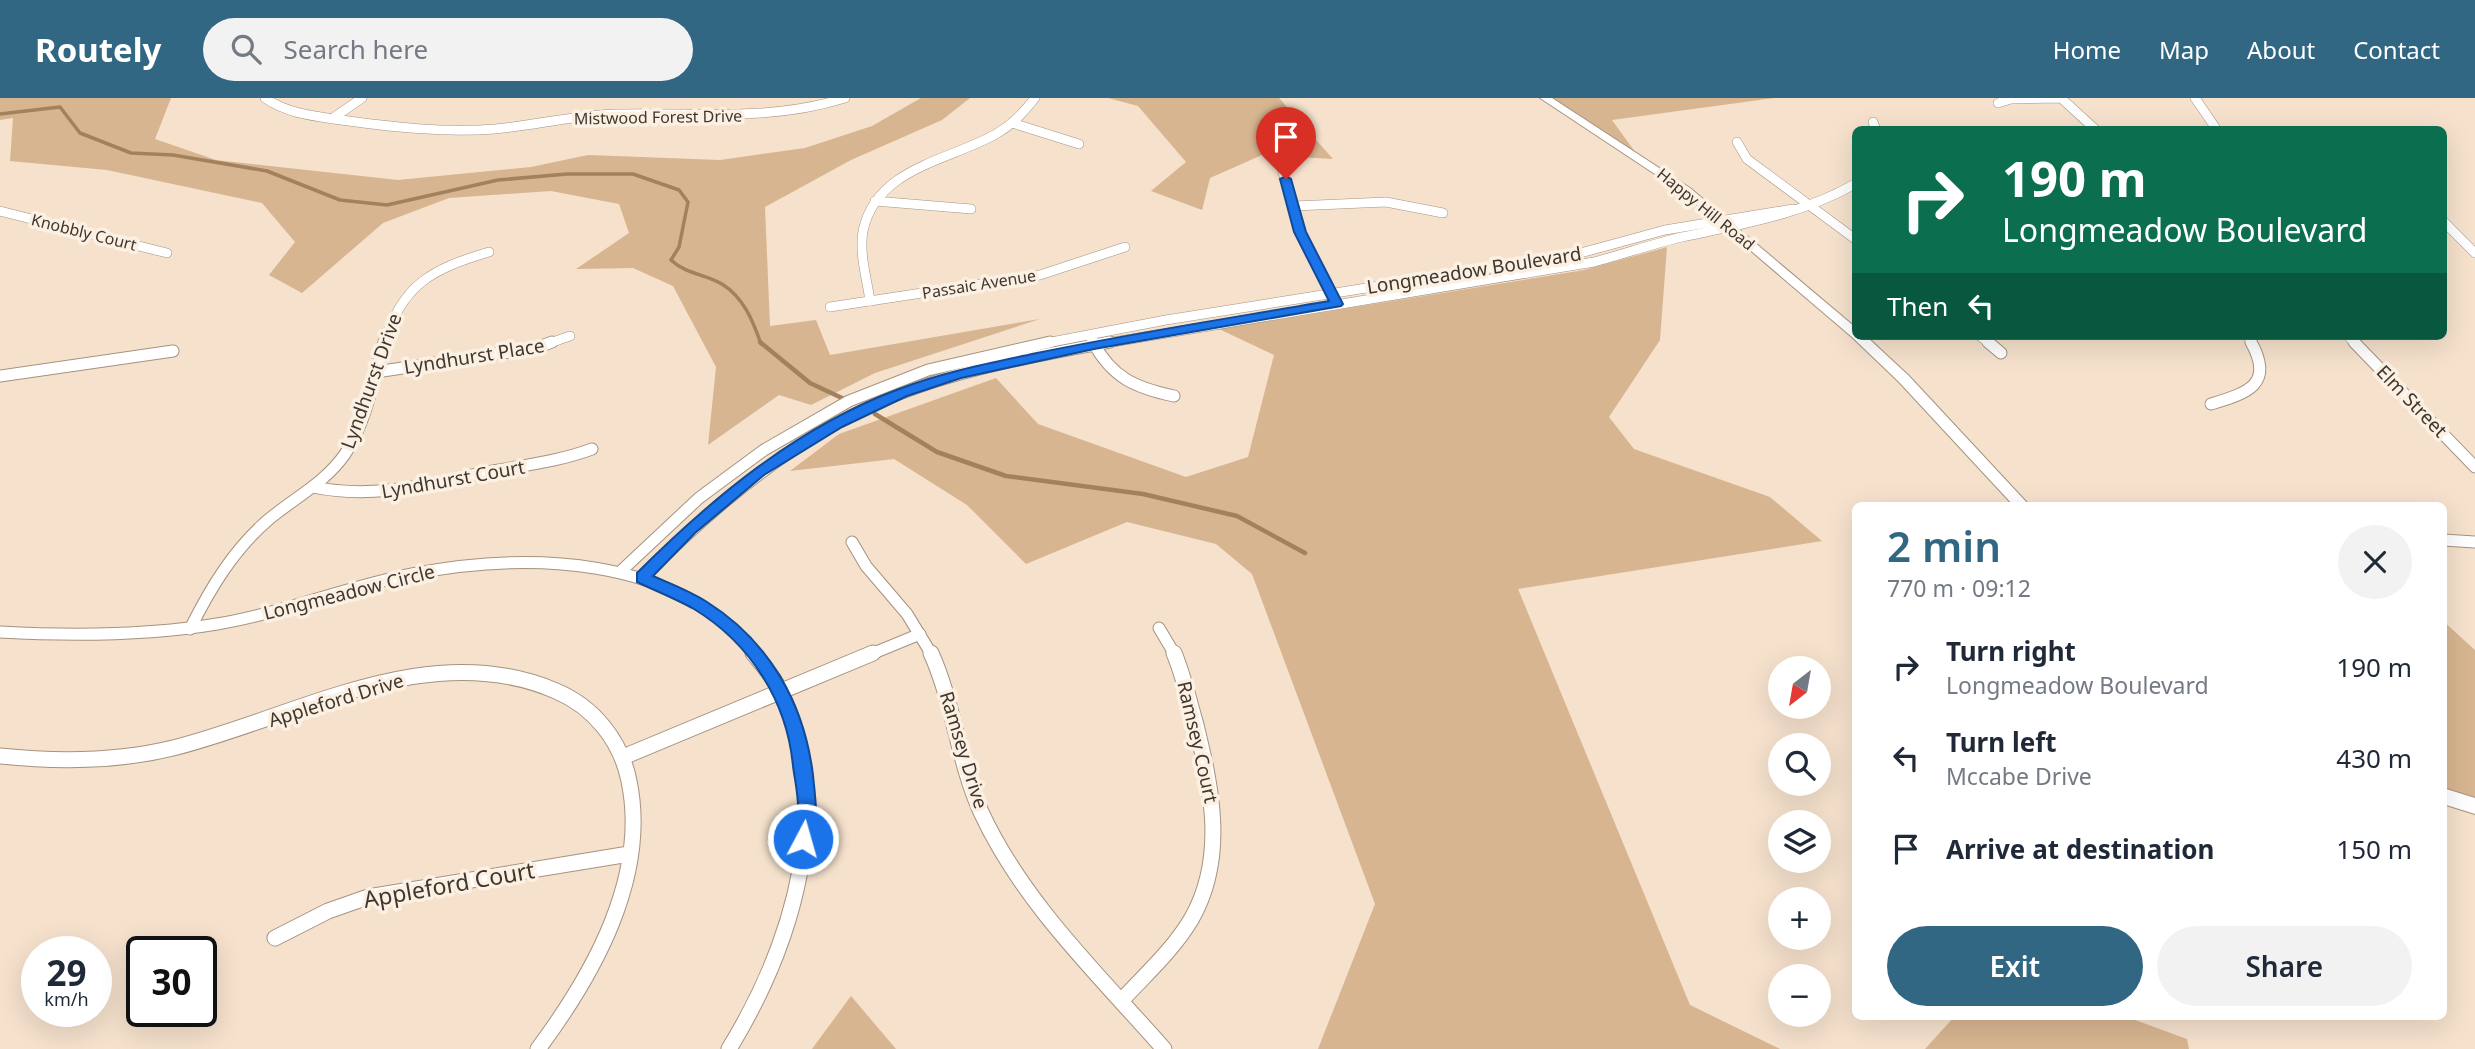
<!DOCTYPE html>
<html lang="en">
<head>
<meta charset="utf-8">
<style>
  body { margin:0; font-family:"Noto Sans",sans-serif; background:#f2f2f3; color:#1f2937; height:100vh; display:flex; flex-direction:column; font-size:26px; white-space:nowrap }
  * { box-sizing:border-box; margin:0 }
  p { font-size:23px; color:#747a83 }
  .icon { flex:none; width:38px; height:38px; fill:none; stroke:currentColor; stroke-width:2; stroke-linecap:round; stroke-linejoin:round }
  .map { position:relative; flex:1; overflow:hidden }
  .sheet { position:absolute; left:1852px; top:404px; width:595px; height:518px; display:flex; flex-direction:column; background:#fff; border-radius:10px; box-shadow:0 7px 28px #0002 }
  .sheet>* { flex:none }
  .guide { position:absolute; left:1852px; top:28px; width:595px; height:214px; border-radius:10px; box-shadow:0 7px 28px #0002; background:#0b6e4f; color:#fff; overflow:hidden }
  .needle { width:46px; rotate:211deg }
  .fabs { position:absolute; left:1768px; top:558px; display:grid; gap:14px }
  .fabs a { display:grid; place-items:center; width:63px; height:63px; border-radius:50%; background:#fff; box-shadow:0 7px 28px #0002; font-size:35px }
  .speed { position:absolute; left:21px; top:838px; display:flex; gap:14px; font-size:35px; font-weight:700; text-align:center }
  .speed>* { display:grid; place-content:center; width:91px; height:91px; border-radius:50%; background:#fff; box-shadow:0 7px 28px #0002; line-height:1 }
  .speed small { font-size:18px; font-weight:400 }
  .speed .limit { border:4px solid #111; border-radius:10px; background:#fff; color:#111 }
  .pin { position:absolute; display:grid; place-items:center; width:60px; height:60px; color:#fff; margin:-72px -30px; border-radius:50% 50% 50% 0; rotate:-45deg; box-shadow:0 0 7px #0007 }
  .pin .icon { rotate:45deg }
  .me { position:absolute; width:77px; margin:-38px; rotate:6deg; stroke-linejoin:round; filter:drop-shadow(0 0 5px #0008) }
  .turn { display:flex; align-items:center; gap:24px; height:147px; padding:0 35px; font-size:32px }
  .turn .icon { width:91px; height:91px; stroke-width:2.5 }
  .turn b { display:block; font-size:49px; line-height:60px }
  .then { display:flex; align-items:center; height:66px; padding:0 35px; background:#0003; gap:14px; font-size:26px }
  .round { display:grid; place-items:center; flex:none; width:74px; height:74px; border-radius:37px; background:#f2f2f3 }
  .head { display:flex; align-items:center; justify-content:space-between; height:119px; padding:0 35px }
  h1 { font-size:42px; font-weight:600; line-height:52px; color:#326783 }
  .button { display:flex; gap:14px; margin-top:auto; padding:14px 35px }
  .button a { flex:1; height:80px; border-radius:42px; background:#326783; color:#fff; font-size:28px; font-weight:600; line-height:80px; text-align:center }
  .button a+a { background:#f2f2f3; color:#1f2937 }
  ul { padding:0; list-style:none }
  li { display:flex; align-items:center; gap:21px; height:91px; padding:0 35px }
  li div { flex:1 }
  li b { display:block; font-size:26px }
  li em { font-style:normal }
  header { display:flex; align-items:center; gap:42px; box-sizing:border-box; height:98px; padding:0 35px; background:#326783; color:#fff }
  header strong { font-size:33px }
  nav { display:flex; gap:38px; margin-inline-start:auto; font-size:24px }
  .search { width:490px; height:63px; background:#f2f2f3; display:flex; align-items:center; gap:18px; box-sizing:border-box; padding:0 24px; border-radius:38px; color:#747a83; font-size:26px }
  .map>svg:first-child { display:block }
</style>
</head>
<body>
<header>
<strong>Routely</strong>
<div class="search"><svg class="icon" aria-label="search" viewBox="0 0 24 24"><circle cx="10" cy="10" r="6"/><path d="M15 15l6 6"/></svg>Search here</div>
<nav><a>Home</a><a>Map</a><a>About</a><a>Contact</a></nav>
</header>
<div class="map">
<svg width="2475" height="951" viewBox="0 0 2475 951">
  <rect width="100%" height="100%" fill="#f5e1cc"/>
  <g fill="#d7b590">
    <path d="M0 0H171L155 41 216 62 398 82 531 69 588 57 720 62 805 50 872 28 921 0H970L942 22 851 62 765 109 770 228 816 222 830 257 1040 221 875 275 811 307 779 297 708 347 716 269 673 188 633 170 576 171 629 135 619 106 551 93 449 100 383 125 302 195 269 177 295 144 262 105 107 72 10 63 13 20 0 22Z"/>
    <path d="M1108 0H1279L1333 61 1262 57 1210 80 1202 112 1151 93 1186 64 1138 8Z"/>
    <path d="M1546 0H1774L1612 22 1638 58Z"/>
    <path d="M1667 149 1660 242 1609 319 1634 351 1770 399 1822 443 1518 491 1690 907 1780 951H1318L1375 806 1252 476 1216 446 1127 424 1026 466 967 407 894 361 790 373 839 336 996 280 1038 326 1186 379 1248 359 1274 257 1219 231 1584 172Z"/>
    <path d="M2443 523 2475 552V708L2443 698Z"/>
    <path d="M851 898 896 951H812Z"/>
    <path d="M1954 919H2127L2187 941 2189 951H1925Z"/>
  </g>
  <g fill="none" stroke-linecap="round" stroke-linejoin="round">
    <path stroke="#a2825d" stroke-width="3.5" d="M0 16 60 9 80 35 131 55 173 57 267 73 340 102 387 107 498 82 567 76H633L679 92 688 104 679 149 671 162C686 176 705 176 722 186 744 200 753 223 761 246"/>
    <g stroke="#a2825d" stroke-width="4.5">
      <path d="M760 244 810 285 844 301"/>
      <path d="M875 316 937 354 1006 378 1143 396 1237 418 1305 455"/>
    </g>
    <g stroke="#a59380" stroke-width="10">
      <g id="street-far2">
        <path d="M265 0C288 16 314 18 341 22 392 29 444 35 495 31 536 27 576 17 617 16 695 14 769 24 845 0"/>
        <path d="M2195 0 2217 32"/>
        <path d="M1998 5 2011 1 2061 0 2096 32"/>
        <path d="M333 20 362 0"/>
        <path d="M1873 24 1876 32"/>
        <path d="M1012 25 1079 46"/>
        <path d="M1737 44 1747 61 1855 141"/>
        <path d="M1281 67 1300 134 1333 200"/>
        <path d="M875 103 971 111"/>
        <path d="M1294 108 1386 104 1443 115"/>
        <path d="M0 113 167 155"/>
        <path d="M2443 123 2475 155"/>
        <path d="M870 203C867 181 859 156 863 133 876 70 948 63 996 36 1012 27 1023 15 1035 0"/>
        <path d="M830 209 1040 177 1125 149"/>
        <path d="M1980 238 1990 246"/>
        <path d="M2248 238 2252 246"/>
        <path d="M2348 238 2356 246"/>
        <path d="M1091 240 1094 246"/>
        <path d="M384 246C402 186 432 171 489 154"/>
        <path d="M547 246 570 238"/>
        <path d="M1041 246 1166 222 1573 157 1665 132 1793 111"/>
        <path d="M1101 246 1594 164C1624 156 1652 146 1682 139 1743 126 1800 117 1855 86"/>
      </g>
    </g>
    <g stroke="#a59380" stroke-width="13">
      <g id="street-far1">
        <path d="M1093 244C1112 280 1136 290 1174 298"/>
        <path d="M1988 244 2001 255"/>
        <path d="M2354 244 2475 369"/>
        <path d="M376 274 536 250 552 244"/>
        <path d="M0 278 173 253"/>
        <path d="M2211 306C2247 295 2275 287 2251 244"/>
        <path d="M313 389C376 402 431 385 493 373 526 367 560 363 592 351"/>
        <path d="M2443 442 2475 444"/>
        <path d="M852 444 866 468 907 516 932 557"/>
        <path d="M620 474 699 400 764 352 849 303 928 272 1050 244"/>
        <path d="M642 480C716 406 796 338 894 298 963 270 1038 258 1110 244"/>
        <path d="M1159 530 1175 557"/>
        <path d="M190 531C210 491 233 452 268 422 294 400 325 385 345 356 367 324 373 281 384 244"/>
        <path d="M0 534C73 538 145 538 217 526 283 515 346 489 412 476 525 454 678 456 755 557"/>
        <path d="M869 557 920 536"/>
      </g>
    </g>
    <g stroke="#a59380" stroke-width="17">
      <g id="street">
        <path d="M931 555C954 606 958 663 981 714 1023 805 1099 877 1164 951"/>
        <path d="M0 658C58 664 116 664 173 650 297 619 429 538 556 593 594 609 621 643 629 683 649 779 593 877 538 951"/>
        <path d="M623 659 873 555"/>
        <path d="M275 840 328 813 368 799 629 756"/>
        <path d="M1122 902C1146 876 1174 851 1192 820 1226 759 1212 692 1196 627 1189 603 1184 579 1174 555"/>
        <path d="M729 951C793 846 839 701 776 585 770 575 761 565 753 555"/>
      </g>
    </g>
    <g stroke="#a59380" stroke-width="2">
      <g id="secondary">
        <path d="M1540 0H1552L1690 90 1855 229V238H1866L1909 278 2030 408H2014L1899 284 1852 239 1682 94Z"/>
        <path d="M2443 690 2475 700V716L2443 706Z"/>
      </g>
    </g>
    <use href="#street-far2" stroke="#fff" stroke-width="9"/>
    <use href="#street-far1" stroke="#fff" stroke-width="11"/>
    <use href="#street" stroke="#fff" stroke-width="15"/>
    <use href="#secondary" fill="#fff" fill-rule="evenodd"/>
  </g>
  <path fill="#1a73e8" stroke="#114b97" stroke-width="2" d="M1286 78 1291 81 1306 134 1343 206 1341 208 1094 251 961 280 907 298 842 329 764 377 695 435 653 478C671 486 690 493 707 504 769 543 804 605 813 677 815 700 820 725 810 746H797C792 736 798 726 798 715 799 700 795 683 793 668 787 603 750 545 694 511 676 501 656 493 637 484V475C712 400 797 329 899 291 943 274 990 265 1037 255 1134 235 1231 220 1329 203L1294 134 1280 81Z"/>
  <g text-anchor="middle" stroke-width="7" stroke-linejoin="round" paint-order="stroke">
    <g font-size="16" fill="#3f372f" stroke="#fcf0e3">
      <text transform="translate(658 19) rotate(-1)" y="6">Mistwood Forest Drive</text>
      <text transform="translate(1706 111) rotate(39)" y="6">Happy Hill Road</text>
      <text transform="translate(84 134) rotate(14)" y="6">Knobbly Court</text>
      <text transform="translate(979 186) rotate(-9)" y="6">Passaic Avenue</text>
    </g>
    <g font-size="19" fill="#3f372f" stroke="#fcf0e3">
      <text transform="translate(1474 172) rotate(-9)" y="7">Longmeadow Boulevard</text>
      <text transform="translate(474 258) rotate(-9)" y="7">Lyndhurst Place</text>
      <text transform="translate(371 283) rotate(-70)" y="7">Lyndhurst Drive</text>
      <text transform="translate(2412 303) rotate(46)" y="7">Elm Street</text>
      <text transform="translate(453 381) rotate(-10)" y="7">Lyndhurst Court</text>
      <text transform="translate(349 494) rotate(-14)" y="7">Longmeadow Circle</text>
      <text transform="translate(336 602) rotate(-17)" y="7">Appleford Drive</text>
      <text transform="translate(1198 644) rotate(77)" y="7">Ramsey Court</text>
      <text transform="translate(964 652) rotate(73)" y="7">Ramsey Drive</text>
    </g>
    <g font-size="23" fill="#3f372f" stroke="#fcf0e3">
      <text transform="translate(449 787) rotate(-10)" y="8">Appleford Court</text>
    </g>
  </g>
</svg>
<div class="fabs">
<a><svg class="needle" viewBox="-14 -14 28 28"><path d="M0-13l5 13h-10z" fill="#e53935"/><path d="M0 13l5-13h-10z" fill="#747a83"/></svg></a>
<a><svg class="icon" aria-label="search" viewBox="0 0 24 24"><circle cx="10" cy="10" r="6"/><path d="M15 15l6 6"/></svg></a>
<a><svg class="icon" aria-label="layers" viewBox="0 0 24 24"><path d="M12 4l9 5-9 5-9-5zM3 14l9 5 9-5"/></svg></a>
<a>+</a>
<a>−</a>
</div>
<div class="speed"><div>29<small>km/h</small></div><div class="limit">30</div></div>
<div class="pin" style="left:1286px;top:81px;background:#d93025"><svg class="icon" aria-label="arrive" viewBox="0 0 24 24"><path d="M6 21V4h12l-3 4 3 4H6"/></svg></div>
<svg class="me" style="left:803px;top:741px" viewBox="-20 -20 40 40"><circle r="17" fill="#1a73e8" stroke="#fff" stroke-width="3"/><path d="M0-11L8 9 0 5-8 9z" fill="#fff"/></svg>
<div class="guide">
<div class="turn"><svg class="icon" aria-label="right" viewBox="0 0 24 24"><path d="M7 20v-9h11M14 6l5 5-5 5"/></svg><div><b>190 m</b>Longmeadow Boulevard</div></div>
<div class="then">Then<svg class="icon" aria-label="left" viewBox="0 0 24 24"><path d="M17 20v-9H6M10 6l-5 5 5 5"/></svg></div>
</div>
<section class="sheet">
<div class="head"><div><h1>2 min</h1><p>770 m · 09:12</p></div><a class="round"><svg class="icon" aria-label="close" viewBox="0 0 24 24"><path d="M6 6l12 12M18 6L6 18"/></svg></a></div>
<ul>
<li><svg class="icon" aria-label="right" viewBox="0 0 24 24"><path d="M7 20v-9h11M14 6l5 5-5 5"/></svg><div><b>Turn right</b><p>Longmeadow Boulevard</p></div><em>190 m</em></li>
<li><svg class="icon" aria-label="left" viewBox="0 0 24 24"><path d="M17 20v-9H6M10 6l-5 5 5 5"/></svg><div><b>Turn left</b><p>Mccabe Drive</p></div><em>430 m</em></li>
<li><svg class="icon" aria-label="arrive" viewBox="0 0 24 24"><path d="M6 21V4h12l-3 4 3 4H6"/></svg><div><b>Arrive at destination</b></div><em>150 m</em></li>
</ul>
<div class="button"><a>Exit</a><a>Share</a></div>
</section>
</div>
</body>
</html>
